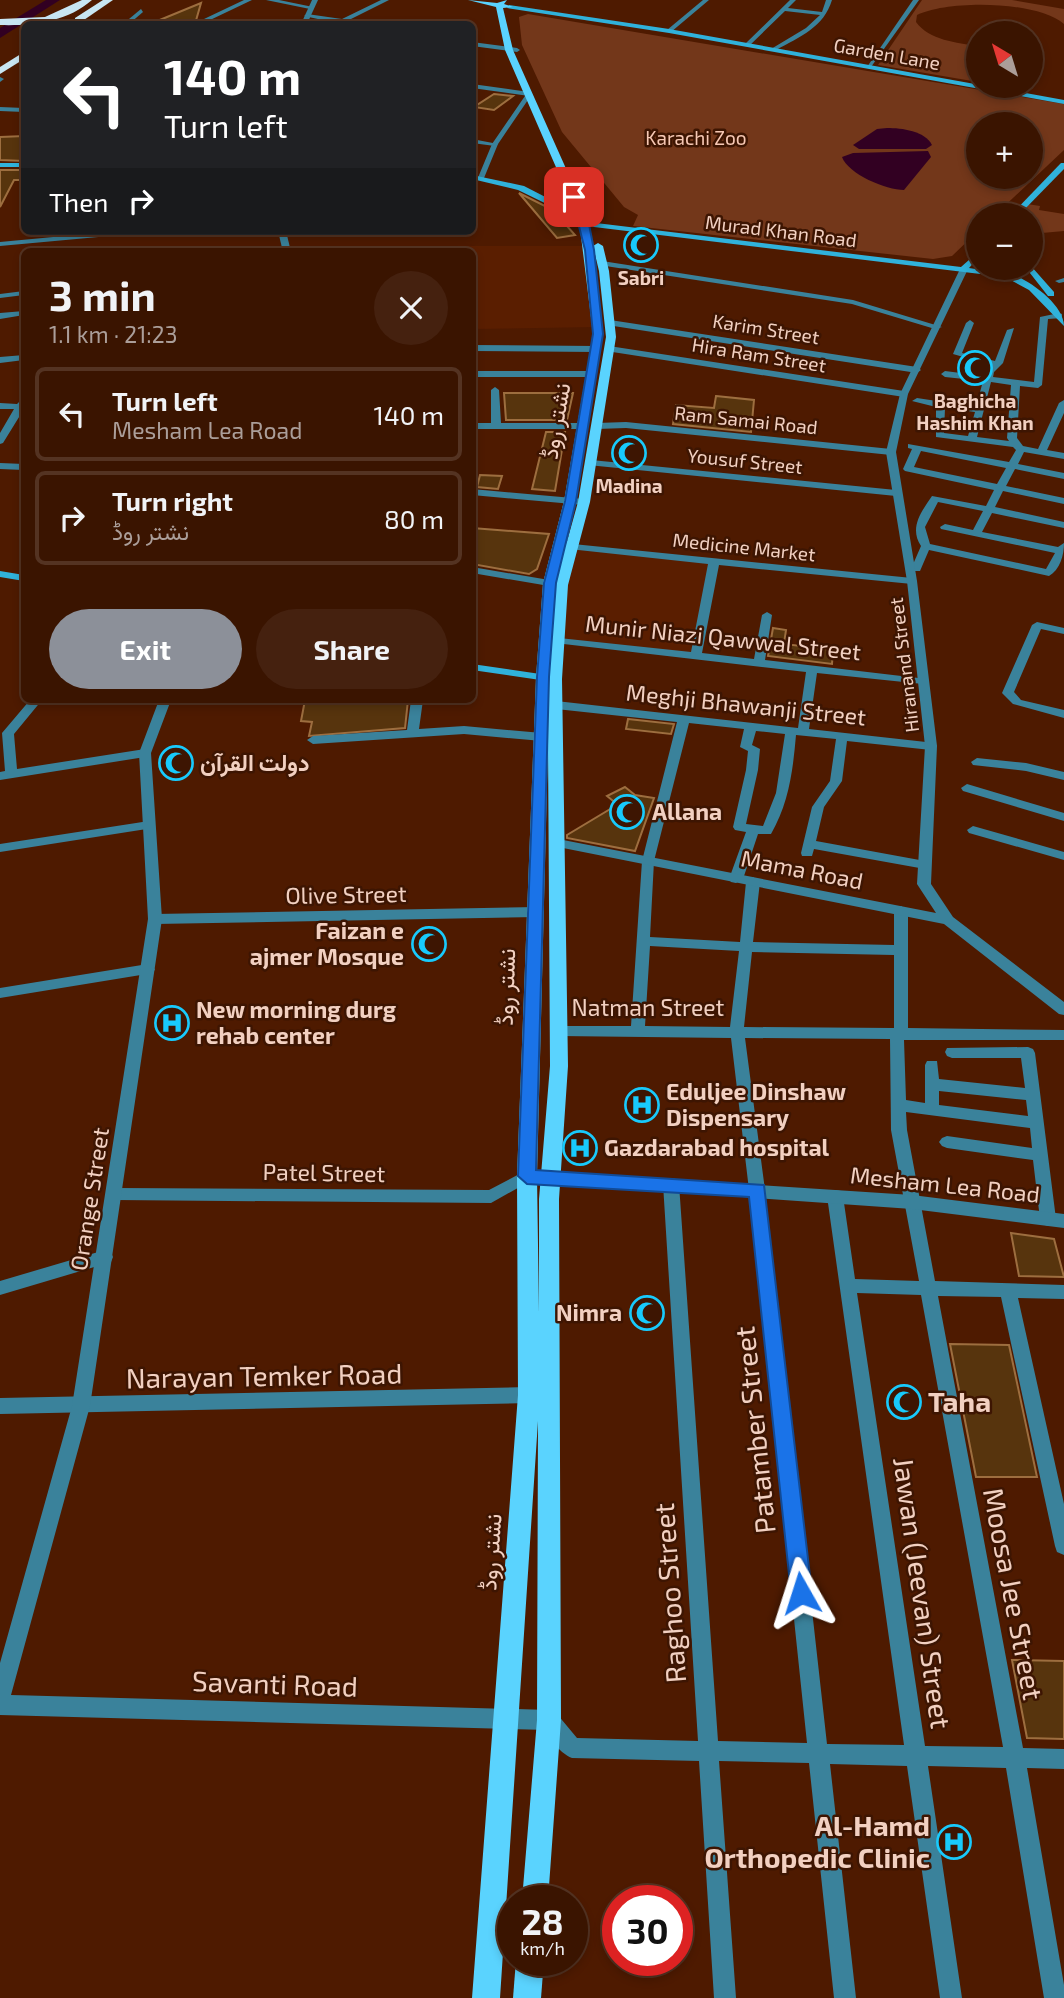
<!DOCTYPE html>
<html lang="en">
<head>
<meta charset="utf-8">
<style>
  body { margin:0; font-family:"Exo 2",Vazirmatn,sans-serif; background:#45210f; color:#f1f3f6; height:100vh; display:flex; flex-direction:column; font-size:26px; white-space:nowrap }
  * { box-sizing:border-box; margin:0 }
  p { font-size:23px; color:#ab9e99 }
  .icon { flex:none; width:38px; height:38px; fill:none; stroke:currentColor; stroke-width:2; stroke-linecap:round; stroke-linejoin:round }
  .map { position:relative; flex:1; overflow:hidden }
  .side { position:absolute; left:21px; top:248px; width:455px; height:455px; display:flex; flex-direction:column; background:#3a1400; border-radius:10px; box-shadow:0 4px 10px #0003,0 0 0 2px #543322 }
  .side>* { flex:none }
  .top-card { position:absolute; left:21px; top:21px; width:455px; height:214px; border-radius:10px; box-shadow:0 4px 10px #0003,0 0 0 2px #543322; background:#202124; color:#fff; overflow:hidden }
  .needle { width:46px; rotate:322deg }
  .tools { position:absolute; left:966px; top:21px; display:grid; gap:14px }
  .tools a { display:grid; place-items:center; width:77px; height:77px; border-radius:50%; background:#3a1400; box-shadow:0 4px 10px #0003,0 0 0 2px #543322; font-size:35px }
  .speed { position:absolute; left:497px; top:1885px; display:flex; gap:14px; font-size:35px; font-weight:700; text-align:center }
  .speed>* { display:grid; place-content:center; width:91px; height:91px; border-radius:50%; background:#3a1400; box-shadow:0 4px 10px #0003,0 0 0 2px #543322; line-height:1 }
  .speed small { font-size:18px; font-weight:400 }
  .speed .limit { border:10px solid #d22; background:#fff; color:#111 }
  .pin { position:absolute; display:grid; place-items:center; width:60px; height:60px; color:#fff; margin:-30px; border-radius:14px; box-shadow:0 4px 10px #0006 }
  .me { position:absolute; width:77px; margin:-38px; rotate:354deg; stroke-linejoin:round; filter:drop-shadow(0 0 5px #0008) }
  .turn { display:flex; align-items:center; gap:24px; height:147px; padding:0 28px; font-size:32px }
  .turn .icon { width:91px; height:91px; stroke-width:2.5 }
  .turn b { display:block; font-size:49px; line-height:60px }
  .then { display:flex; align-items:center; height:66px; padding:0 28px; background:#0003; gap:14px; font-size:26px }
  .round { display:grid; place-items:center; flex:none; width:74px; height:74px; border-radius:37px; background:#45210f }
  .head { display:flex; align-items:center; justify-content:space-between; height:119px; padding:0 28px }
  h1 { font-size:42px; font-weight:700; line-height:52px }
  .action { display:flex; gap:14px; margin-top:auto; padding:14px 28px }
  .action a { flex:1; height:80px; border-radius:42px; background:#8c9099; color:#fff; font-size:28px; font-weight:700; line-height:80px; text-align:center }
  .action a+a { background:#45210f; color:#f1f3f6 }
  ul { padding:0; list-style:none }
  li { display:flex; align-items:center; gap:21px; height:94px; margin:0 14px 10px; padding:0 14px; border:4px solid #543322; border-radius:10px }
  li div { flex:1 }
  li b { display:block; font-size:26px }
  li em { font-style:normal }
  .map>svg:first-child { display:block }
</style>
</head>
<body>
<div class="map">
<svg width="1064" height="1998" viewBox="0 0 1064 1998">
  <rect width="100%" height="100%" fill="#4e1a00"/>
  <g fill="#5a1e00">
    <path d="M325 246H589L597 327 473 329 472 252H325Z"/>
    <path d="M572 547 714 562 695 656 559 641Z"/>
  </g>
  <g fill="#73371a" fill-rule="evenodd">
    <path d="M922 0H1012L1064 9V24C1035 0 947 0 917 15L916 22C929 40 957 43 978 46V82L878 65Z"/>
    <path d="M528 14 1064 104V150L995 215H978V231L952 256 933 259 633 226 638 215 624 207 562 132 522 45 519 17ZM978 124H1031V177H978Z"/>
    <path d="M1027 204 1040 206 1039 210 1064 214V231L1031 234V215H1015Z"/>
  </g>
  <g fill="#320022">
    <path d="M887 128C902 128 925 131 932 145L926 149H859L853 145 877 129Z"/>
    <path d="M928 151 931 157 904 190C886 190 848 174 842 157L853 153Z"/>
  </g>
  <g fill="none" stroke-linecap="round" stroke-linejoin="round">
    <path fill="#320022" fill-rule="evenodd" d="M46 0H60L0 38V28Z"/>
  </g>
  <g fill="#57340d" stroke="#9d6e3f" stroke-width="2">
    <path d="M201 3 195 24H150Z"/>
    <path d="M494 94 513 96 494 110 474 107Z"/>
    <path d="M24 136V161L0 160V137Z"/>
    <path d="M24 170V180H14L0 207V170Z"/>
    <path d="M519 193 553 210 575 235 557 238Z"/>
    <path d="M504 393H573L567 420H506Z"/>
    <path d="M716 396 754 400 751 432 673 424 676 405 714 408Z"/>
    <path d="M546 432H565L555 491 532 489Z"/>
    <path d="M480 475 502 476 498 489 477 487Z"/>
    <path d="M472 528 549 534 537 569 529 574 472 564Z"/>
    <path d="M773 628 786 630 784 644 833 650 832 664 768 656Z"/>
    <path d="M305 700H408L405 728 309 736 312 722 301 721Z"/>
    <path d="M628 719 674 724 671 734 626 729Z"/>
    <path d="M625 787 635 795 654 798 635 851 567 838V835L612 808 623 809 607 796Z"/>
    <path d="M1011 1233 1054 1239 1064 1277 1019 1276Z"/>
    <path d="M950 1344 1009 1345 1037 1477H976Z"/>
    <path d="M1012 1660 1064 1661V1739L1027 1738Z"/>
  </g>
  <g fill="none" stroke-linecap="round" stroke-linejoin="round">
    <g fill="#3a829b" fill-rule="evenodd">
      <path d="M244 0H252L208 21 207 24H201L204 19Z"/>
      <path d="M266 0H279L313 7 310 9Z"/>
      <path d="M381 0H389L349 20 364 24H341L304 16 307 14 342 19Z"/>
      <path d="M703 0H709L671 32H667V30Z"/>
      <path d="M790 0H796L788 8 822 12 826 0H832C824 27 800 37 776 50L771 49 806 28 820 15 785 11 749 46H745V44Z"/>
      <path d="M913 0H919L871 67H867Z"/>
      <path d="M141 9 143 12 129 24H123Z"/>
      <path d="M92 21 113 22 116 24H90Z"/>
      <path d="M472 42 517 48 520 50 517 52 472 46Z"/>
      <path d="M0 77 4 79 0 82Z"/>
      <path d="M472 84 529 92 532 94 529 96 472 88Z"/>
      <path d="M0 107 24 108V112L0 111Z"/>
      <path d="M472 139 498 144 495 146 472 143Z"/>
      <path d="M117 231H146L142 233 0 246V242Z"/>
      <path d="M602 261 853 300 942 327 935 329 852 304 599 265V261Z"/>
      <path d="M1064 278V282L1059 283 1055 281Z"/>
      <path d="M24 291V295L0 298V294Z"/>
      <path d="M24 311V315L0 319V313Z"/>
      <path d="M1059 313 1062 314V318L1048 319 1042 385 1038 388 1020 386 1017 438 1023 446 1038 449 1059 403 1064 400V413L1047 450 1064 453V459L1024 452 1018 464 1064 473V479L1015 469 1006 486 1064 498V504L1003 491 995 507 1064 522V528L992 513 982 532 1058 547 1064 543C1064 555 1060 570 1049 576L929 550 920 571H912L911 569 921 546C909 528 921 512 932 496L986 506 994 490 905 471 903 469 912 449 908 448V444L1009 462 1016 450 1013 447 936 437V407L912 401 917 398 976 407 983 381 945 377 941 374 945 371 984 376 991 365 953 354 966 323 970 320 974 323 962 353 995 361 1007 330 1014 328 1003 363 994 372 993 377 1034 382 1040 317ZM991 382 1011 385 1007 438 1009 441 977 437ZM945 408 975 412 968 436 944 433ZM921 451 1006 468 997 484 914 467ZM938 502 983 511 973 530 945 524 940 527 941 529 1055 553 1046 569 930 544 925 527Z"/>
      <path d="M610 320 917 367 921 370 917 373 607 325 606 323Z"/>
      <path d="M472 345 596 346 600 349 596 352 472 351Z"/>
      <path d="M609 346 904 391 908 394 904 397 606 351V347Z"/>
      <path d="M24 355V360L0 363V357Z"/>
      <path d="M472 371H592L596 374 592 377H472Z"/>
      <path d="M495 387 499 390 501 423H584L589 426 584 429H472V423H491V390Z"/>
      <path d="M24 397V409L3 443 0 444V433L14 409H0V403L17 404Z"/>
      <path d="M626 422 891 449 896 452 891 455 626 428 597 429 592 426 597 423Z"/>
      <path d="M591 460 896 490 901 493 896 496 588 465V461Z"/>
      <path d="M0 463 24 464V470L0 469Z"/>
      <path d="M472 489 584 499 589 502 584 505 472 495Z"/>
      <path d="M573 544 912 578 917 581 912 584 719 565 702 653 754 659 762 615 767 612 772 615 765 660 927 679 929 681 923 684 817 673 809 729 935 743 937 746 931 750 847 741 842 781 824 807 816 841 925 861 931 865 930 868 925 869 814 849 812 856H802L801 853 812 807 830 781 836 739 796 735C793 770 789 803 771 834H758L743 879 736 883 731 882 729 879 746 832 735 830 733 827 746 770 748 751 740 747 744 729 689 723 654 861 650 937 740 942 746 882 753 877 760 882 753 942 894 945V911L901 906 908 911V1028L1064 1030V1040H904L906 1100 925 1103V1065L927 1061H937L939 1079 1025 1088 1021 1058H952L947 1056 945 1052 947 1048 1028 1047 1033 1049 1035 1053 1056 1219 1054 1224 1048 1226 1042 1224 1040 1219 1033 1160 947 1148 942 1146 939 1142 942 1138 947 1136 1032 1148 1030 1128 906 1112 907 1130 935 1281 1064 1285V1299L1018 1298 1064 1504V1555L1057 1552 1055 1546 1001 1297 938 1296 1023 1748 1064 1749V1769L1027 1768 1064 1985V1998H1044L1006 1768 928 1766 962 1998H940L907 1766 830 1764 856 1998H834L809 1763 719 1761 736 1998H714L699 1761 572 1758C559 1753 545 1734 540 1721L543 1714 550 1711 557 1714 577 1738 698 1741 663 1184 666 1179 671 1178 676 1179 679 1184 718 1741 807 1743 749 1190 731 1038 559 1036 554 1035 552 1031 554 1027 559 1026H631L642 861 677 722 556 709 550 705 556 701 798 728 806 672 555 643V639L559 638 691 652 708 564 569 549 568 547ZM756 731 785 734 776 793 763 826 746 824 758 770 760 749 752 745ZM650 946 739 951 730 1027 645 1026ZM752 952 894 955V1028L744 1027ZM745 1038 890 1039 891 1130 919 1281 855 1279 843 1196 841 1191 835 1190 829 1191 827 1196 904 1745 827 1744 765 1190ZM939 1091 1026 1100 1028 1116 939 1105ZM857 1293 921 1295 1003 1747 925 1746Z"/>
      <path d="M472 567 561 582 566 585 561 588 472 573Z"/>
      <path d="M1037 622 1064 628V634L1041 629 1014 692 1021 700 1064 710V718L1013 704 1002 693 1032 625Z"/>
      <path d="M30 700H42L14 734 17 769 145 749 151 753 145 757 0 780V772L5 771 2 733Z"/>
      <path d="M411 700H423L419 729 464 726 542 733 548 737 542 741 464 734 313 744 307 740 313 736 407 730Z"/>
      <path d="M977 758 1026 763 1064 772V780L1026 771 973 765 971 762Z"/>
      <path d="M967 784 1064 813V821L963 791 961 788Z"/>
      <path d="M149 821 153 822 155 825 153 828 0 852V844Z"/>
      <path d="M973 826 1064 852V860L969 833 967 830Z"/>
      <path d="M537 907 544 912 537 917 155 924 148 919 155 914Z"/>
      <path d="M148 964 155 969 153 973 0 998V988Z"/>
      <path d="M527 1170 532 1172 535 1176 532 1180 491 1203 115 1200 109 1199 107 1194 109 1189 115 1188 489 1190Z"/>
      <path d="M105 1250 111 1252 113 1257 111 1262 0 1295V1281Z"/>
      <path d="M529 1387 535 1389 538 1395 535 1401 529 1403 0 1414V1398Z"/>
    </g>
    <g fill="#3a829b" fill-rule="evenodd">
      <path d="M312 0H318L307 24H301Z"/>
      <path d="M527 93 532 94 498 144 484 178 477 180 492 144Z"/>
      <path d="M278 231H286L291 252H283Z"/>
      <path d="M964 267 968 269 908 394 896 452 917 581 937 746 931 884 953 917 1064 1002V1015L1059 1014 944 924 558 847 552 843 558 839 936 913 917 884 925 746 907 581 886 452 900 394 960 269Z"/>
      <path d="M159 700H171L151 753 162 919 90 1406 11 1695 549 1710 556 1713 559 1720 556 1727 549 1730 0 1715V1663L72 1406 148 919 139 753Z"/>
      <path d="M527 1170 912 1195 1064 1214V1228L912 1209 527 1182 522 1180 519 1176 522 1172Z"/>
    </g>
    <g fill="#30b2db" fill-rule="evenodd">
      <path d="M509 5 669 29 1064 100V104L669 33 507 8Z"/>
      <rect x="0" y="163" width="24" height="4"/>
      <path d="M1061 163H1064V169L1019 215H1011Z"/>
      <path d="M472 175 524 186 596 223 961 267 978 252V258L969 268C982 270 996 270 1009 273 1028 279 1064 304 1064 326L1029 290 1005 277 594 227 518 190 472 179Z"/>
      <path d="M1031 266 1054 292V296H1048L1026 268H1031Z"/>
      <path d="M0 571 24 575V581L0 577Z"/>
      <path d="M472 664 554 676 560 679 554 682 472 670Z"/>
    </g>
    <g fill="#5ad3fe" fill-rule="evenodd">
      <path d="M468 0 497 3 507 0 504 4 513 7 503 8 513 50 589 220 603 334 576 501 566 545 578 502 606 337 599 271 593 246 598 243 603 246 609 271 616 337 590 502 568 585 562 679 568 1066 559 1199 561 1720 548 1900H522L537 1720 538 1421 500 1998H472L518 1395 517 1176 536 677 543 583 564 501 593 334 579 220 505 50 496 7ZM548 745 550 1066 539 1199V1313L537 1176Z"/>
      <path d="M516 1960H544L541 1998H513Z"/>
    </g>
    <g fill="#c8e6f3" fill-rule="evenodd">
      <path d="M82 0H92C67 22 32 26 0 25V19L45 17Z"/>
      <path d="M103 0H113L81 22H75V18Z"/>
      <path d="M24 52V59L0 74V67Z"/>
    </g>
  </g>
  <path fill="#1a73e8" stroke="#114b97" stroke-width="2" d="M571 195H577L588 219 594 250 603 334 576 501 556 583 549 677 536 1170 764 1185 812 1593 809 1600 801 1603 794 1600 791 1593 749 1197 527 1184 518 1176 537 677 544 583 565 501 593 334 585 250Z"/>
  <defs>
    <g id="mosque-ring" transform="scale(1.75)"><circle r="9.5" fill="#3d1502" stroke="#18cafc" stroke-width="1.5"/><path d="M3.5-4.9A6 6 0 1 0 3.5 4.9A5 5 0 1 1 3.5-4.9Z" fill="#18cafc"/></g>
    <g id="hospital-ring" transform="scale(1.75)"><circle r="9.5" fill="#3d1502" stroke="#18cafc" stroke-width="1.5"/><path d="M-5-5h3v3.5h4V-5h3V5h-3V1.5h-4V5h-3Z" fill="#18cafc"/></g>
  </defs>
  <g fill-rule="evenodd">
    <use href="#mosque-ring" x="641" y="245"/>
    <use href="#mosque-ring" x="975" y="368"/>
    <use href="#mosque-ring" x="629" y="453"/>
    <use href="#mosque-ring" x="176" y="763"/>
    <use href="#mosque-ring" x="627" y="812"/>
    <use href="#mosque-ring" x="429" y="944"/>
    <use href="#hospital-ring" x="172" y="1023"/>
    <use href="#hospital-ring" x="642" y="1105"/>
    <use href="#hospital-ring" x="580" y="1148"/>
    <use href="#mosque-ring" x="647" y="1313"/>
    <use href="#mosque-ring" x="904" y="1402"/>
    <use href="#hospital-ring" x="954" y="1842"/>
  </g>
  <g text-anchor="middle" stroke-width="5" stroke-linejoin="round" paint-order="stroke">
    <g font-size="19" fill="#f2d0c1" stroke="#3d1502">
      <text transform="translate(887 54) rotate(10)" y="7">Garden Lane</text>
      <text transform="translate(781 231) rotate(7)" y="7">Murad Khan Road</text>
      <text transform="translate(766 329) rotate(9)" y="7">Karim Street</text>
      <text transform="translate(759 355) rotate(9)" y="7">Hira Ram Street</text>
      <text transform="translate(746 420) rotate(6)" y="7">Ram Samai Road</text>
      <text transform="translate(745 461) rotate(6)" y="7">Yousuf Street</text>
      <text transform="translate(744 547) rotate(6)" y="7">Medicine Market</text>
      <text transform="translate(904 665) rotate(-97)" y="7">Hiranand Street</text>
    </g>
    <g font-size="19" fill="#f7c8b4" stroke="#3d1502">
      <text x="696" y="145">Karachi Zoo</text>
    </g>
    <g font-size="19" font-weight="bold" fill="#f2d0c1" stroke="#3d1502">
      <text x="641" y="285">Sabri</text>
      <text x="975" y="408">Baghicha<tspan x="975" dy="22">Hashim Khan</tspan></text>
      <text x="629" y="493">Madina</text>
    </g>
    <g font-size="23" fill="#f2d0c1" stroke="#3d1502">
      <text transform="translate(556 421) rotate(-80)" y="8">نشتر روڈ</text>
      <text transform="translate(723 638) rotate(6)" y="8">Munir Niazi Qawwal Street</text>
      <text transform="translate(746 705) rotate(6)" y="8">Meghji Bhawanji Street</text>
      <text transform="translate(802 870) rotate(11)" y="8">Mama Road</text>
      <text transform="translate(346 895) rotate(-1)" y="8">Olive Street</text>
      <text transform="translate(506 987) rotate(-88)" y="8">نشتر روڈ</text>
      <text x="648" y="1016">Natman Street</text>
      <text transform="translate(324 1173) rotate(1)" y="8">Patel Street</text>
      <text transform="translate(945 1185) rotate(6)" y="8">Mesham Lea Road</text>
      <text transform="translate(90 1199) rotate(-81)" y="8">Orange Street</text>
      <text transform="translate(491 1552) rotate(-86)" y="8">نشتر روڈ</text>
    </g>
    <g font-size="23" font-weight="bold" fill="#f2d0c1" stroke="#3d1502" text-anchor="start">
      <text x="200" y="771">دولت القرآن</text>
      <text x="652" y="820">Allana</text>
      <text x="404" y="939" text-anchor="end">Faizan e<tspan x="404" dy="26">ajmer Mosque</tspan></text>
      <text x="196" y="1018">New morning durg<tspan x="196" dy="26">rehab center</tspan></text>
      <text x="666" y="1100">Eduljee Dinshaw<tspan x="666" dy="26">Dispensary</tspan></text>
      <text x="604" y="1156">Gazdarabad hospital</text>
      <text x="622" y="1321" text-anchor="end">Nimra</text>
    </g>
    <g font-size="28" fill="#f2d0c1" stroke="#3d1502">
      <text transform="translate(264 1376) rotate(-1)" y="10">Narayan Temker Road</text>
      <text transform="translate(755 1430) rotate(-96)" y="10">Patamber Street</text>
      <text transform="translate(670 1593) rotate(-94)" y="10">Raghoo Street</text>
      <text transform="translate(922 1593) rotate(82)" y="10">Jawan (Jeevan) Street</text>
      <text transform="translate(1013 1594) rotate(79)" y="10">Moosa Jee Street</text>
      <text transform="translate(275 1684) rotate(2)" y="10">Savanti Road</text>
    </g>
    <g font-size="28" font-weight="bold" fill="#f2d0c1" stroke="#3d1502" text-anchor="start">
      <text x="928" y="1412">Taha</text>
      <text x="930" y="1836" text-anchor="end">Al-Hamd<tspan x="930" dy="32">Orthopedic Clinic</tspan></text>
    </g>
  </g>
</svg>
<div class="tools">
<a><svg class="needle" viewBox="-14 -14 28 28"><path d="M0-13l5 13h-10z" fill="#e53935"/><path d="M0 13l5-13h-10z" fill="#ab9e99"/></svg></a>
<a>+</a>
<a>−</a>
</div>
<div class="speed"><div>28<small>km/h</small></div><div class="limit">30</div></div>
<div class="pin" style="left:574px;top:197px;background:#d93025"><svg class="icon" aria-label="arrive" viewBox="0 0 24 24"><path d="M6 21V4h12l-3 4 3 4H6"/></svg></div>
<svg class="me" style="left:801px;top:1593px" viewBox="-20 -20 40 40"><path d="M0-17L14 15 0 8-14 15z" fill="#1a73e8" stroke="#fff" stroke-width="4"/></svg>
<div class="top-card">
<div class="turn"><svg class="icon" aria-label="left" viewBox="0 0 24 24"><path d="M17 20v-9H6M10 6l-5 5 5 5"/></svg><div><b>140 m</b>Turn left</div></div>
<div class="then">Then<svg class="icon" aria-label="right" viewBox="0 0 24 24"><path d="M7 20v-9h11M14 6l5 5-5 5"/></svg></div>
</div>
<section class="side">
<div class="head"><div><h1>3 min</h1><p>1.1 km · 21:23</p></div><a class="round"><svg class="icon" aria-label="close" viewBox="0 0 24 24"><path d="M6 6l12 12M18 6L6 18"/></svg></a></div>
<ul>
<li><svg class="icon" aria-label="left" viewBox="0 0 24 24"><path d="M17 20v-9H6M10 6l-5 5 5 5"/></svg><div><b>Turn left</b><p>Mesham Lea Road</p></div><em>140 m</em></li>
<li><svg class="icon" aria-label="right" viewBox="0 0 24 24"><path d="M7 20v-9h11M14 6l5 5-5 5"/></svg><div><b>Turn right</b><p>نشتر روڈ</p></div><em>80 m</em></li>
</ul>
<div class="action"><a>Exit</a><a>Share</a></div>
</section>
</div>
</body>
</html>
